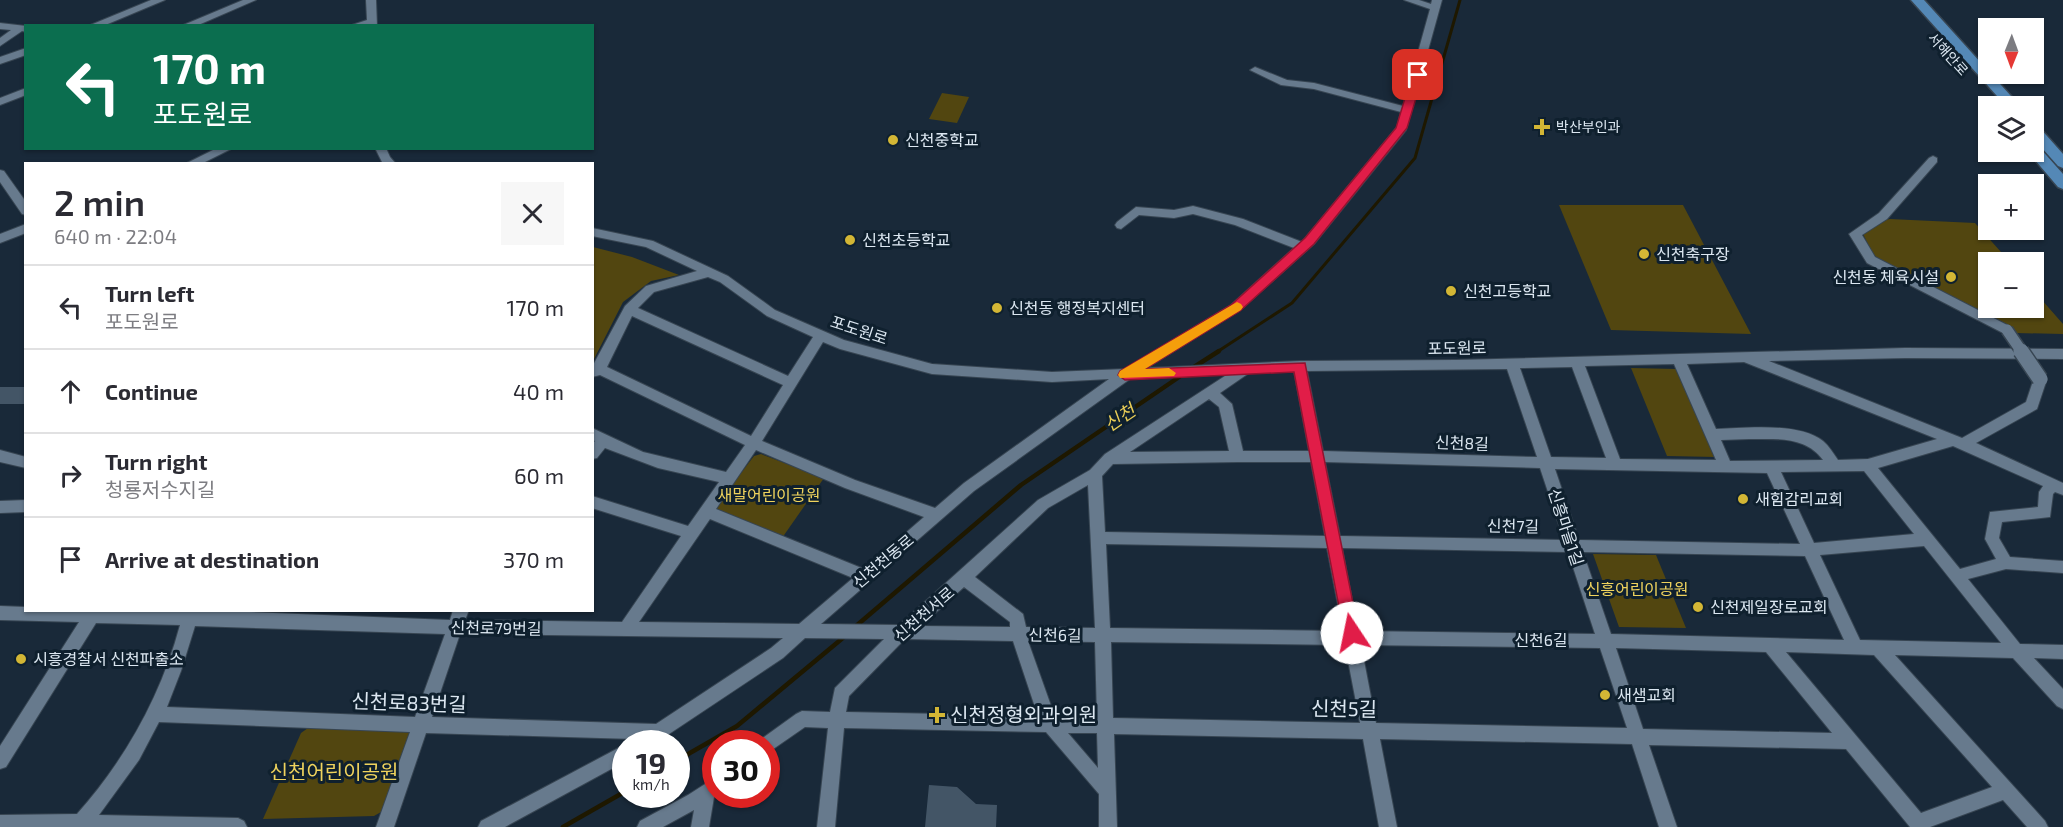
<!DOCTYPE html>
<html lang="en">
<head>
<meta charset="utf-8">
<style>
  body { margin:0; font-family:"Exo 2","Noto Sans KR",sans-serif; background:#f7f7f7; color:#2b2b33; height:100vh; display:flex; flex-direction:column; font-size:22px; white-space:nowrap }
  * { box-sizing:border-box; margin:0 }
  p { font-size:20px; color:#7c7c81 }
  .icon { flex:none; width:33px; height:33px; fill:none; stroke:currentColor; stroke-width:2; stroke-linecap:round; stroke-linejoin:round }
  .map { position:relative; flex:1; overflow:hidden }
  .sheet { position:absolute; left:24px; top:162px; width:570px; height:450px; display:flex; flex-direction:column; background:#fff; border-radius:0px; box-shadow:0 2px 4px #0004 }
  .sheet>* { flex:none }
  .guide { position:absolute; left:24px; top:24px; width:570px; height:126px; border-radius:0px; box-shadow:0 2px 4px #0004; background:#0b6e4f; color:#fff; overflow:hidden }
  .needle { width:39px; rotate:181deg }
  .fabs { position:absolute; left:1978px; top:18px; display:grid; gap:12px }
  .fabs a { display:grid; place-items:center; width:66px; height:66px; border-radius:0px; background:#fff; box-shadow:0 2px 4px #0004; font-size:30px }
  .speed { position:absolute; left:612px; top:730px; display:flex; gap:12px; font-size:30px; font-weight:700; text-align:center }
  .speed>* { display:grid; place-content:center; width:78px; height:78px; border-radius:50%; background:#fff; box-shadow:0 2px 4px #0004; line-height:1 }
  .speed small { font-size:15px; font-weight:400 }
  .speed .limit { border:9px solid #d22; background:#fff; color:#111 }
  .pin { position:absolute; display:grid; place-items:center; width:51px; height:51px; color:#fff; margin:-26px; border-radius:12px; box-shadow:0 3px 9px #0006 }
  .me { position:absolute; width:66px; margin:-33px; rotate:349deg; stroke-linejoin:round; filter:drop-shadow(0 0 4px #0008) }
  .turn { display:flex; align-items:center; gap:21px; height:126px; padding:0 30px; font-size:27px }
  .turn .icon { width:78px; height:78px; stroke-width:2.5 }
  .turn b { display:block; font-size:42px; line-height:51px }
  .round { display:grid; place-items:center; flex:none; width:63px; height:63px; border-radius:0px; background:#f7f7f7 }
  .summary { display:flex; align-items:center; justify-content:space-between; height:102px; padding:0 30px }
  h1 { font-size:36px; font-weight:600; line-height:45px }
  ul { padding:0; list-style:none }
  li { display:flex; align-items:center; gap:18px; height:84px; padding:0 30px; border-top:2px solid #e1e1e2 }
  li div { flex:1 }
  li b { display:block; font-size:22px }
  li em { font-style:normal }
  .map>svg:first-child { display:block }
</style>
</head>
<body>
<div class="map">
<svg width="2063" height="827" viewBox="0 0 2063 827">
  <rect width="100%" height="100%" fill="#192939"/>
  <g fill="#524610">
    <path d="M942 93 969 97 957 123 929 119Z"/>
    <path d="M1559 205H1683L1751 334 1611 330Z"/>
    <path d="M1890 219 1975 223 2010 262H1989V308H2034V291L2063 324V334L2016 333 1874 256 1863 234 1879 221Z"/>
    <path d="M593 247 632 257 679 275 651 281 623 302 593 361Z"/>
    <path d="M1631 368 1677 369 1716 457 1667 456Z"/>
    <path d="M761 454 824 478 782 538 716 511 715 507 754 456Z"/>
    <path d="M1593 554 1656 555 1686 628 1619 627Z"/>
    <path d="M308 728H409L412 734 381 812 374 816 263 819 301 733Z"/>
  </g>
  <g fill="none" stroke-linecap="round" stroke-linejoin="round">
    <path stroke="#1e1800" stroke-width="3" d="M1217 352 1292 303 1415 158 1460 0"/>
    <g stroke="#1e1800" stroke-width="4.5">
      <path d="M1194 367 1219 351"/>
      <path d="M856 626 1021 485 1182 375"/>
      <path d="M676 761 737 726 844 637"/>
      <path d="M563 827 626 791"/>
    </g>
  </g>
  <g fill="#435566">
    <rect x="0" y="387" width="26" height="17"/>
    <path d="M929 785 957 787 976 804 997 805 996 827H925Z"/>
  </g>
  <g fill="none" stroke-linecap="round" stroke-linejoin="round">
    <g stroke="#374552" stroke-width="2">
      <g id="minor">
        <path d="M151 0H165L103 26H88Z"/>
        <path d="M243 0H256L196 26H181Z"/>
        <path d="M366 0H376L377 26H349L367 20Z"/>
        <path d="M1404 0H1419L1431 4 1432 0H1442L1406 130 1314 244 1239 311 1147 368 1300 361 1456 360 1905 348 2063 349V359L1905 358 1769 361 1962 438 2026 402 2035 375H2045L2047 379 2037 409 1976 443 2063 483V495L2055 492 2053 494 2050 517 2002 522 1999 538 2010 557 2063 561V573L2006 569 1968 579 2020 644 2063 645V659L2034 658 2063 689V709L2057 706 2013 658 1895 655 2045 821 2048 827H2027L2003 800 1930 827H1910L1846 749 1649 745 1677 827H1659L1632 744 1380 739 1397 827H1379L1363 739 1114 734 1117 827H1099V794L1046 732 844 728 835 827H817L828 728 805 727 766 754V744H759L760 740 796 714 802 711 830 712 835 688 884 639 805 638 783 658 654 744H632L634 739 426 733 394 827H376L410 732 159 722 139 760 99 815 238 818 244 821 247 827H0V815L77 814C125 760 161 696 180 625L96 623 6 767 0 769V746L79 622 0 620V606L26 607V610H198L450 620 453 610H469L465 620 622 622 681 536 592 508V496L688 526 719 482 658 468 605 448 597 458 592 459V444L595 441 592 440V428L643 452 726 472 745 445 600 375 592 377V367L625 306 646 286 697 271 646 247 592 236V228L653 241 728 276 775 310 844 340 932 364 1052 372 1125 369 1231 305 1294 248 1235 225 1193 214 1174 218 1139 215 1121 229 1117 228 1115 225 1117 222 1136 207 1174 210 1193 206 1243 219 1302 242 1397 127 1401 112 1314 89 1281 85 1250 70 1255 67 1287 80 1314 83 1403 106 1430 9ZM708 277 720 282 767 316 813 337 788 376 638 308 654 292ZM632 316 783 385 751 436 607 367ZM823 342 840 349 932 374 1052 382 1109 379 964 483 935 508 855 480 762 441ZM1744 362 1937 439 1868 459 1838 460C1833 453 1829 446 1823 441 1799 422 1745 428 1716 429L1687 364ZM1674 364 1716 460 1620 459 1585 366ZM1572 367 1606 458 1551 457 1520 368ZM1507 369 1537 457 1323 451 1307 371ZM1294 371 1309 451H1243L1232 404 1220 393 1249 373ZM1228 374 1105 454 1090 470 1038 500 899 625 821 624 974 491 1130 379ZM1209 399 1219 407 1229 451 1130 452ZM1749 439C1776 439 1806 436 1823 460L1730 461 1721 440ZM1953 446 2043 486 2039 492 2038 507 1990 512 1985 539 1996 559 1960 569 1878 468ZM756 450 845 488 924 517 864 569 716 509ZM1238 462H1311L1325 536 1105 532 1102 476 1113 464ZM1325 462 1540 468 1564 540 1340 536ZM1555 469 1767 473 1800 544 1579 540ZM1864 471 1914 534 1814 543 1781 472ZM1088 485 1095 628 1026 627 1023 614 975 577 1048 508ZM710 519 853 578 799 624 639 622ZM1106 544 1327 548 1343 631 1110 628ZM1924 546 2001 643 1860 640 1820 555ZM1342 548 1568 552 1595 634 1358 631ZM1583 552 1805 556 1844 640 1611 634ZM964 587 1010 622V627L921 626ZM195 626 445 634 415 717 167 707 181 671ZM460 634 783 638 771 648 656 724 432 717ZM905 639 1013 641 1038 716 846 712 849 696ZM1028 641 1095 642 1097 718 1055 717ZM1111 642 1345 645 1360 723 1113 718ZM1361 645 1600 648 1627 728 1376 723ZM1616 648 1766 652 1832 733 1643 729ZM1786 652 1874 655 1992 787 1921 813ZM1068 733H1097L1098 768Z"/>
        <path d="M0 23 26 26V32L22 31 0 46V38L11 30 0 29Z"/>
        <path d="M26 48V55L0 64V57Z"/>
        <path d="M26 88V95L0 105V98Z"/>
        <path d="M217 148H233L201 164H185Z"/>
        <path d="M375 148H386L390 157 396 164H383Z"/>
        <path d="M1933 156 1937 158V162L1887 219 1862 235 1875 257 2011 327 2013 330 2011 333H2003L1867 263 1849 234 1879 213 1929 158Z"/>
        <path d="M0 170 4 171 26 202V215L22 214 0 182Z"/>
        <path d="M26 224V233L0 243V234Z"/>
        <path d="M0 450 26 457V468L0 462Z"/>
        <path d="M26 500V512L0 513V501Z"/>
        <path d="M626 744V761L505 827H478L481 821Z"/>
        <path d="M716 777V795L714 797 709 827H691L694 810 663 827H637L640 821 688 795Z"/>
      </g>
    </g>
    <g stroke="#374552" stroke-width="3">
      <g id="major">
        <path d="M1911 0H1924L2020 106H2006Z"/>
        <path d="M2034 126 2039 127 2063 154V168L2058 166 2034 139Z"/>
        <path d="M2034 145 2039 147 2063 174V189L2058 187 2029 153 2028 152H2034Z"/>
      </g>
    </g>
    <use href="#minor" fill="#677a8d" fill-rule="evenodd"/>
    <use href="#major" fill="#5488b6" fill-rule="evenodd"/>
    <g stroke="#374552" stroke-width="14" stroke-linecap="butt">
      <path id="minor-bridge-far1" d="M2007 330 2022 352"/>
    </g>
    <g stroke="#374552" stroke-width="18" stroke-linecap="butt">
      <path id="minor-bridge" d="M2021 351 2040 379"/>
    </g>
    <use href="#minor-bridge-far1" stroke="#677a8d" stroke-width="11"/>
    <use href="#minor-bridge" stroke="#677a8d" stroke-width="15"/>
  </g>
  <path fill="#e11d48" stroke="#92132f" stroke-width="1.5" d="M1418 72 1423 75 1407 128 1314 244 1240 311 1145 369 1305 363 1359 633 1357 638 1352 641 1346 638 1344 633 1294 372 1125 380 1118 375 1120 371 1231 305 1305 238 1396 128 1412 75Z"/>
  <path fill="#f59e0b" d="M1237 302 1241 304 1243 307 1241 310 1145 369 1169 368 1176 373 1174 376 1120 378 1118 375 1120 371Z"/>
  <g fill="#d3b635" stroke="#0f202e" stroke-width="2">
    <path d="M1539 118h6v6h6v6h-6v6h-6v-6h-6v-6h6z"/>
    <circle cx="893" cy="140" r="6"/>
    <circle cx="850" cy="240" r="6"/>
    <circle cx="1644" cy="254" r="6"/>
    <circle cx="1951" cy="277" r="6"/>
    <circle cx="1451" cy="291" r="6"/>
    <circle cx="997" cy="308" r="6"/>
    <circle cx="1743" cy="499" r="6"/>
    <circle cx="1698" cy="607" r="6"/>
    <circle cx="21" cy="659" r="6"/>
    <circle cx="1605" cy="695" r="6"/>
    <path d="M934 706h6v6h6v6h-6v6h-6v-6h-6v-6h6z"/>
  </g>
  <g text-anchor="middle" stroke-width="6" stroke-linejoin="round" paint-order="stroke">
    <g font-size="14" fill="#dce7f1" stroke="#0f202e">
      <text transform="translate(1948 54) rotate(48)" y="5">서해안로</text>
    </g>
    <g font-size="14" fill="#dce7f1" stroke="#0f202e" text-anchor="start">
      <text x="1556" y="132">박산부인과</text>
    </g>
    <g font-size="16" fill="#dce7f1" stroke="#0f202e" text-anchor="start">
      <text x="905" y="146">신천중학교</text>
      <text x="862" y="246">신천초등학교</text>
      <text x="1656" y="260">신천축구장</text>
      <text x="1939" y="283" text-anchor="end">신천동 체육시설</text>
      <text x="1463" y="297">신천고등학교</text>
      <text x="1009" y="314">신천동 행정복지센터</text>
      <text x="1755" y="505">새힘감리교회</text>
      <text x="1710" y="613">신천제일장로교회</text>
      <text x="33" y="665">시흥경찰서 신천파출소</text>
      <text x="1617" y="701">새샘교회</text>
    </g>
    <g font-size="16" fill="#dce7f1" stroke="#0f202e">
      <text transform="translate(859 330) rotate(18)" y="6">포도원로</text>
      <text transform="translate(1457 348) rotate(-1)" y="6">포도원로</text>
      <text transform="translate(1462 443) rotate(2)" y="6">신천8길</text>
      <text transform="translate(1513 526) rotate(1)" y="6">신천7길</text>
      <text transform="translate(1566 527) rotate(72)" y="6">신흥마을1길</text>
      <text transform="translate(883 561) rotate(-40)" y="6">신천천동로</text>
      <text transform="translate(924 614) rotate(-41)" y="6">신천천서로</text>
      <text transform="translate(496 628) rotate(1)" y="6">신천로79번길</text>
      <text transform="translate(1055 635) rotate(1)" y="6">신천6길</text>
      <text x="1541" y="646">신천6길</text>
    </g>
    <g font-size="16" fill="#efd35d" stroke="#0f202e">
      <text x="769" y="501">새말어린이공원</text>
      <text x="1637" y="595">신흥어린이공원</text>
    </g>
    <g font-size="18" font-style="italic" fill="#e9cd57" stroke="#0f202e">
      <text transform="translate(1120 418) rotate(-34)" y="6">신천</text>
    </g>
    <g font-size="20" fill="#dce7f1" stroke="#0f202e">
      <text transform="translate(409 703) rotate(2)" y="7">신천로83번길</text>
      <text transform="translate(1344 709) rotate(1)" y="7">신천5길</text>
    </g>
    <g font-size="20" fill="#dce7f1" stroke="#0f202e" text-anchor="start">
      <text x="950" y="722">신천정형외과의원</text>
    </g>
    <g font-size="20" fill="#efd35d" stroke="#0f202e">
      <text x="334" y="779">신천어린이공원</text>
    </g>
  </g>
</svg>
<div class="fabs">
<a><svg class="needle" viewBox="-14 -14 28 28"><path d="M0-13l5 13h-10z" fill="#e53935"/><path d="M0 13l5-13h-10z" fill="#7c7c81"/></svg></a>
<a><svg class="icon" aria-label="layers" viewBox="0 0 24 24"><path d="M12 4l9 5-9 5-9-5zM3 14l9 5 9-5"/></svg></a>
<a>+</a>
<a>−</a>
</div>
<div class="speed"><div>19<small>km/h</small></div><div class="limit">30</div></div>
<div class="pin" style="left:1418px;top:75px;background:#d93025"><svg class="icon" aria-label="arrive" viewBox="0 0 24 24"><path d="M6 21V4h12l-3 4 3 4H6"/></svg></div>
<svg class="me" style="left:1352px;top:633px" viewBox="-20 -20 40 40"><circle r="19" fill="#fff"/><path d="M0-13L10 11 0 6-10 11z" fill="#e11d48"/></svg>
<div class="guide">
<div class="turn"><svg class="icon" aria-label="left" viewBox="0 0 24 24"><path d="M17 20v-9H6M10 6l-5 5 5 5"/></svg><div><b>170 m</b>포도원로</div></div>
</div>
<section class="sheet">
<div class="summary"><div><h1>2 min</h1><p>640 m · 22:04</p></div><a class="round"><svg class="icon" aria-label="close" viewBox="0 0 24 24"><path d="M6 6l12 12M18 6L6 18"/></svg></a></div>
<ul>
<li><svg class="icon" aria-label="left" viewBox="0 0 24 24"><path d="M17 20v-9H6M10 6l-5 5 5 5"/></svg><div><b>Turn left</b><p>포도원로</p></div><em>170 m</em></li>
<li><svg class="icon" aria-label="ahead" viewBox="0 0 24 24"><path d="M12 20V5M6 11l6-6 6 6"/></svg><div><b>Continue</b></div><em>40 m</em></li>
<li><svg class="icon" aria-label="right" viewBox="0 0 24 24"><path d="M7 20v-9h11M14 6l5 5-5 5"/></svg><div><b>Turn right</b><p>청룡저수지길</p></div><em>60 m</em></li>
<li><svg class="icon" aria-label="arrive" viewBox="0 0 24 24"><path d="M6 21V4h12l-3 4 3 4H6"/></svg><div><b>Arrive at destination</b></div><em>370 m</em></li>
</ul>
</section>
</div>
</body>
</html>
